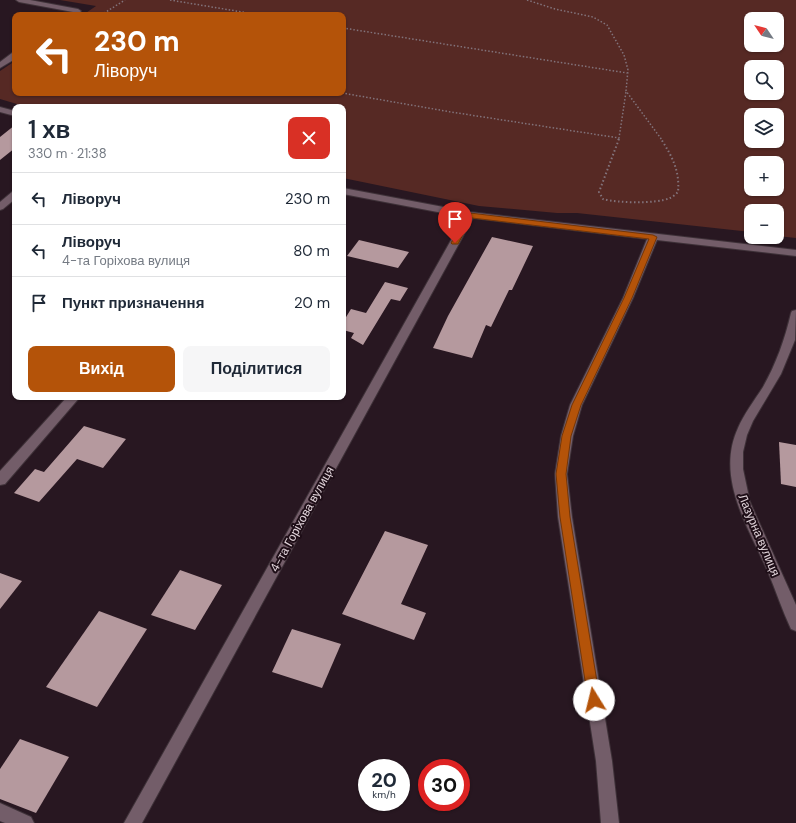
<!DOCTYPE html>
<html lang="uk">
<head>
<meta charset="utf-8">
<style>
  body { margin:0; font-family:"DM Sans",sans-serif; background:#f6f6f7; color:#1f2937; height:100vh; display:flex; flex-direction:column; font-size:15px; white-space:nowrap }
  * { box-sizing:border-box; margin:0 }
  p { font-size:13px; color:#747a83 }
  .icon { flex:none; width:22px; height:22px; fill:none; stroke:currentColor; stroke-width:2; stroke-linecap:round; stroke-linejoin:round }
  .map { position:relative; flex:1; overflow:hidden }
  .side { position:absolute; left:12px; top:104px; width:334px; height:296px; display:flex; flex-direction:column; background:#fff; border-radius:8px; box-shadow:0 1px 3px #0004 }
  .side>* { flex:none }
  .guide { position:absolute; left:12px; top:12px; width:334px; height:84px; border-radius:8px; box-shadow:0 1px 3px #0004; background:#b45309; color:#fff; overflow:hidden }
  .needle { width:26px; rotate:305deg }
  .tools { position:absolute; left:744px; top:12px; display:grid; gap:8px }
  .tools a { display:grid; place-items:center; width:40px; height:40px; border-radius:8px; background:#fff; box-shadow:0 1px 3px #0004; font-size:20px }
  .speed { position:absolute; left:358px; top:759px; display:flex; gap:8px; font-size:20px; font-weight:700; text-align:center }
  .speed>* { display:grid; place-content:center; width:52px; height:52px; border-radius:50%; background:#fff; box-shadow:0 1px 3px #0004; line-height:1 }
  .speed small { font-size:10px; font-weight:400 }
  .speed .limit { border:6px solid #d22; background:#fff; color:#111 }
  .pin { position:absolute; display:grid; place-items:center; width:34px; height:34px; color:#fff; margin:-41px -17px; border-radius:50% 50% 50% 0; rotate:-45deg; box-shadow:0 0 4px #0007 }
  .pin .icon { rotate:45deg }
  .me { position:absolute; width:44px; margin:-22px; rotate:351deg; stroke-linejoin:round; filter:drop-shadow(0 0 3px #0008) }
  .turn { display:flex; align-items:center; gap:14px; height:84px; padding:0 16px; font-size:18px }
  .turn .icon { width:52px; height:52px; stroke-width:2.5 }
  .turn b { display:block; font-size:28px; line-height:34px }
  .round { display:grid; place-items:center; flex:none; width:42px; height:42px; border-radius:8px; background:#f6f6f7 }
  .headline { display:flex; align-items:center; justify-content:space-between; height:68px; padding:0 16px }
  h1 { font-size:24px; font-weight:600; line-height:30px }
  .cta { display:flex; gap:8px; margin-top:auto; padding:8px 16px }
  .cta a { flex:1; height:46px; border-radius:8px; background:#b45309; color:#fff; font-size:16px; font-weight:600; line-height:46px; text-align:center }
  .cta a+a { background:#f6f6f7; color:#1f2937 }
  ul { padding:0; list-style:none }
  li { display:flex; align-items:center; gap:12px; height:52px; padding:0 16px; border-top:1px solid #e0e1e3 }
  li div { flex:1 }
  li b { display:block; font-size:15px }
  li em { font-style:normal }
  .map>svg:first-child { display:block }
</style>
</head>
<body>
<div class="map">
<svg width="796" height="823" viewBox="0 0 796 823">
  <rect width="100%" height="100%" fill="#281721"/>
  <path fill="#562924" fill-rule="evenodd" d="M60 0H796V238L777 236V211H751V232L577 213H557L479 206 343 178V107H27L0 99V71L15 61V93H343V15H83L96 6ZM751 19H777V45H751ZM751 67H777V93H751ZM751 115H777V141H751ZM751 163H777V189H751Z"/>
  <g fill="#b5999e">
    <path d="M15 125V148L0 160V137Z"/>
    <path d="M492 237 533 246 512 290H509L491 327 486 325 472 358 433 348 448 316Z"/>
    <path d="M359 240 409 252 398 268 347 256Z"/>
    <path d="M385 282 408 288 400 301 391 299 363 345 351 338 354 333 343 330V322L351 309 366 313Z"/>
    <path d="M84 426 126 439 103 468 77 459 39 502 14 493 35 469 44 472Z"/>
    <path d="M779 442 796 445V487L781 484Z"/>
    <path d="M385 531 428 545 401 604 426 613 414 640 342 614Z"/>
    <path d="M180 570 222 585 195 630 151 615Z"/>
    <path d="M0 573 22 581 0 609Z"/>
    <path d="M99 611 147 629 97 707 46 687Z"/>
    <path d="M292 629 341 644 322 688 272 672Z"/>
    <path d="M20 739 69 757 36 813 0 799V769Z"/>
  </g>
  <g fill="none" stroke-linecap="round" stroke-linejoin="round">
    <g stroke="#3e3138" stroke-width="2">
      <g id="street">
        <path d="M16 0H30L78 9 81 11 78 15H71L73 12 19 2Z"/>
        <path d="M12 53H15V59L0 68V62Z"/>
        <path d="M0 107 15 111V116L0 112Z"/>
        <path d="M343 188 470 212 796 250V256L657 240 633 298 582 405 573 436 567 474 572 517 612 761 619 823H601L596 761 558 517 555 474 561 436 570 405 623 298 647 239 473 218 142 823H124L464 217 343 194Z"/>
        <path d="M15 191V199L3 209 0 210V202L12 192Z"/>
        <path d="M796 310 795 340 781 374 753 421 747 435 743 452V469L750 502 796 605V631L791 629C782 610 776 591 768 572 749 528 715 478 738 428 744 414 754 401 763 387 776 364 785 339 791 313L792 311Z"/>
        <path d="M67 397H80L5 484 0 485V471Z"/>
        <path d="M0 803 31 817 34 823H5L0 821Z"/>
      </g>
    </g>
    <g stroke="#82737b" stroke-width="1.5" stroke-dasharray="1.5 2" stroke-linecap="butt">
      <path d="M170 0 260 15"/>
      <path d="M527 0 555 9 593 17 607 25 624 55 628 70 626 91 662 140"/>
      <path d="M101 15 125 0"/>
      <path d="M343 28 627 73"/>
      <path d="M342 93 451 112 619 138 626 92"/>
      <path d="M618 140 619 138"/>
    </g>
    <path stroke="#82737b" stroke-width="2" stroke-dasharray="1.5 2.5" stroke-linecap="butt" d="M619 139 599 192 603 199C618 203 656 204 670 198 673 197 676 194 678 192 680 171 672 156 661 139"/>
    <use href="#street" fill="#735d69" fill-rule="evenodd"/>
  </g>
  <path fill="#b45309" stroke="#753606" d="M470 213 653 235 657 237 632 298 581 405 571 436 566 474 570 517 600 700 599 704 594 705 590 704 588 700 560 517 556 474 562 436 572 405 624 298 649 239 472 218 458 244H452L451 243 467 215Z"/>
  <g text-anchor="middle" stroke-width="4" stroke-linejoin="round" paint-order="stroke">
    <g font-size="12" fill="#e2d5db" stroke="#1e0e17">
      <text transform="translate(302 519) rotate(-61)" y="4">4-та Горіхова вулиця</text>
      <text transform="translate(759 535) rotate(67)" y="4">Лазурна вулиця</text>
    </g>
  </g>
</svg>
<div class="tools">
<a><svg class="needle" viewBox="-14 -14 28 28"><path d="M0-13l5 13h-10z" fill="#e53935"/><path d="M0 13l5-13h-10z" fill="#747a83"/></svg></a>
<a><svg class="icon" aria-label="search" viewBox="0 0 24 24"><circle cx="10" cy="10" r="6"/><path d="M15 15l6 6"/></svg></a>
<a><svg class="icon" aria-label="layers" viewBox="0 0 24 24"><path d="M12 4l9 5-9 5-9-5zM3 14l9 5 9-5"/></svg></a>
<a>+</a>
<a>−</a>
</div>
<div class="speed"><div>20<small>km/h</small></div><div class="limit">30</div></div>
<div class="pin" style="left:455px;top:243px;background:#d93025"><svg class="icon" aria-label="arrive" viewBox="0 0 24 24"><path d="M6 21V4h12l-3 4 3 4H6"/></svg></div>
<svg class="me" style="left:594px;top:700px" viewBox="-20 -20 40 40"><circle r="19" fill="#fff"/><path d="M0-13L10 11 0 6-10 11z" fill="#b45309"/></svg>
<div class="guide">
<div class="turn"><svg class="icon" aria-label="left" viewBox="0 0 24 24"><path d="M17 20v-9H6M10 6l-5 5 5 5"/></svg><div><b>230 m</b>Ліворуч</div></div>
</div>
<section class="side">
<div class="headline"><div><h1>1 хв</h1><p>330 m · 21:38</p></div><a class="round" style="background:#d93025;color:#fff"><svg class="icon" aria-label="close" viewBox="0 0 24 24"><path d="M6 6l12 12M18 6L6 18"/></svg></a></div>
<ul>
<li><svg class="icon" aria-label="left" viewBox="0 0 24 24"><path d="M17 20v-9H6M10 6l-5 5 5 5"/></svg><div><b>Ліворуч</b></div><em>230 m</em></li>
<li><svg class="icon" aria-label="left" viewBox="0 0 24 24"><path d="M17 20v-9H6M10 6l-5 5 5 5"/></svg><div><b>Ліворуч</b><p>4-та Горіхова вулиця</p></div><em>80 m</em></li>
<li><svg class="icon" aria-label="arrive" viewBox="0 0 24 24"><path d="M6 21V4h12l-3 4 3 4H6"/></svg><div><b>Пункт призначення</b></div><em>20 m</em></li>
</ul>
<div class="cta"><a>Вихід</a><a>Поділитися</a></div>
</section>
</div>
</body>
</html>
